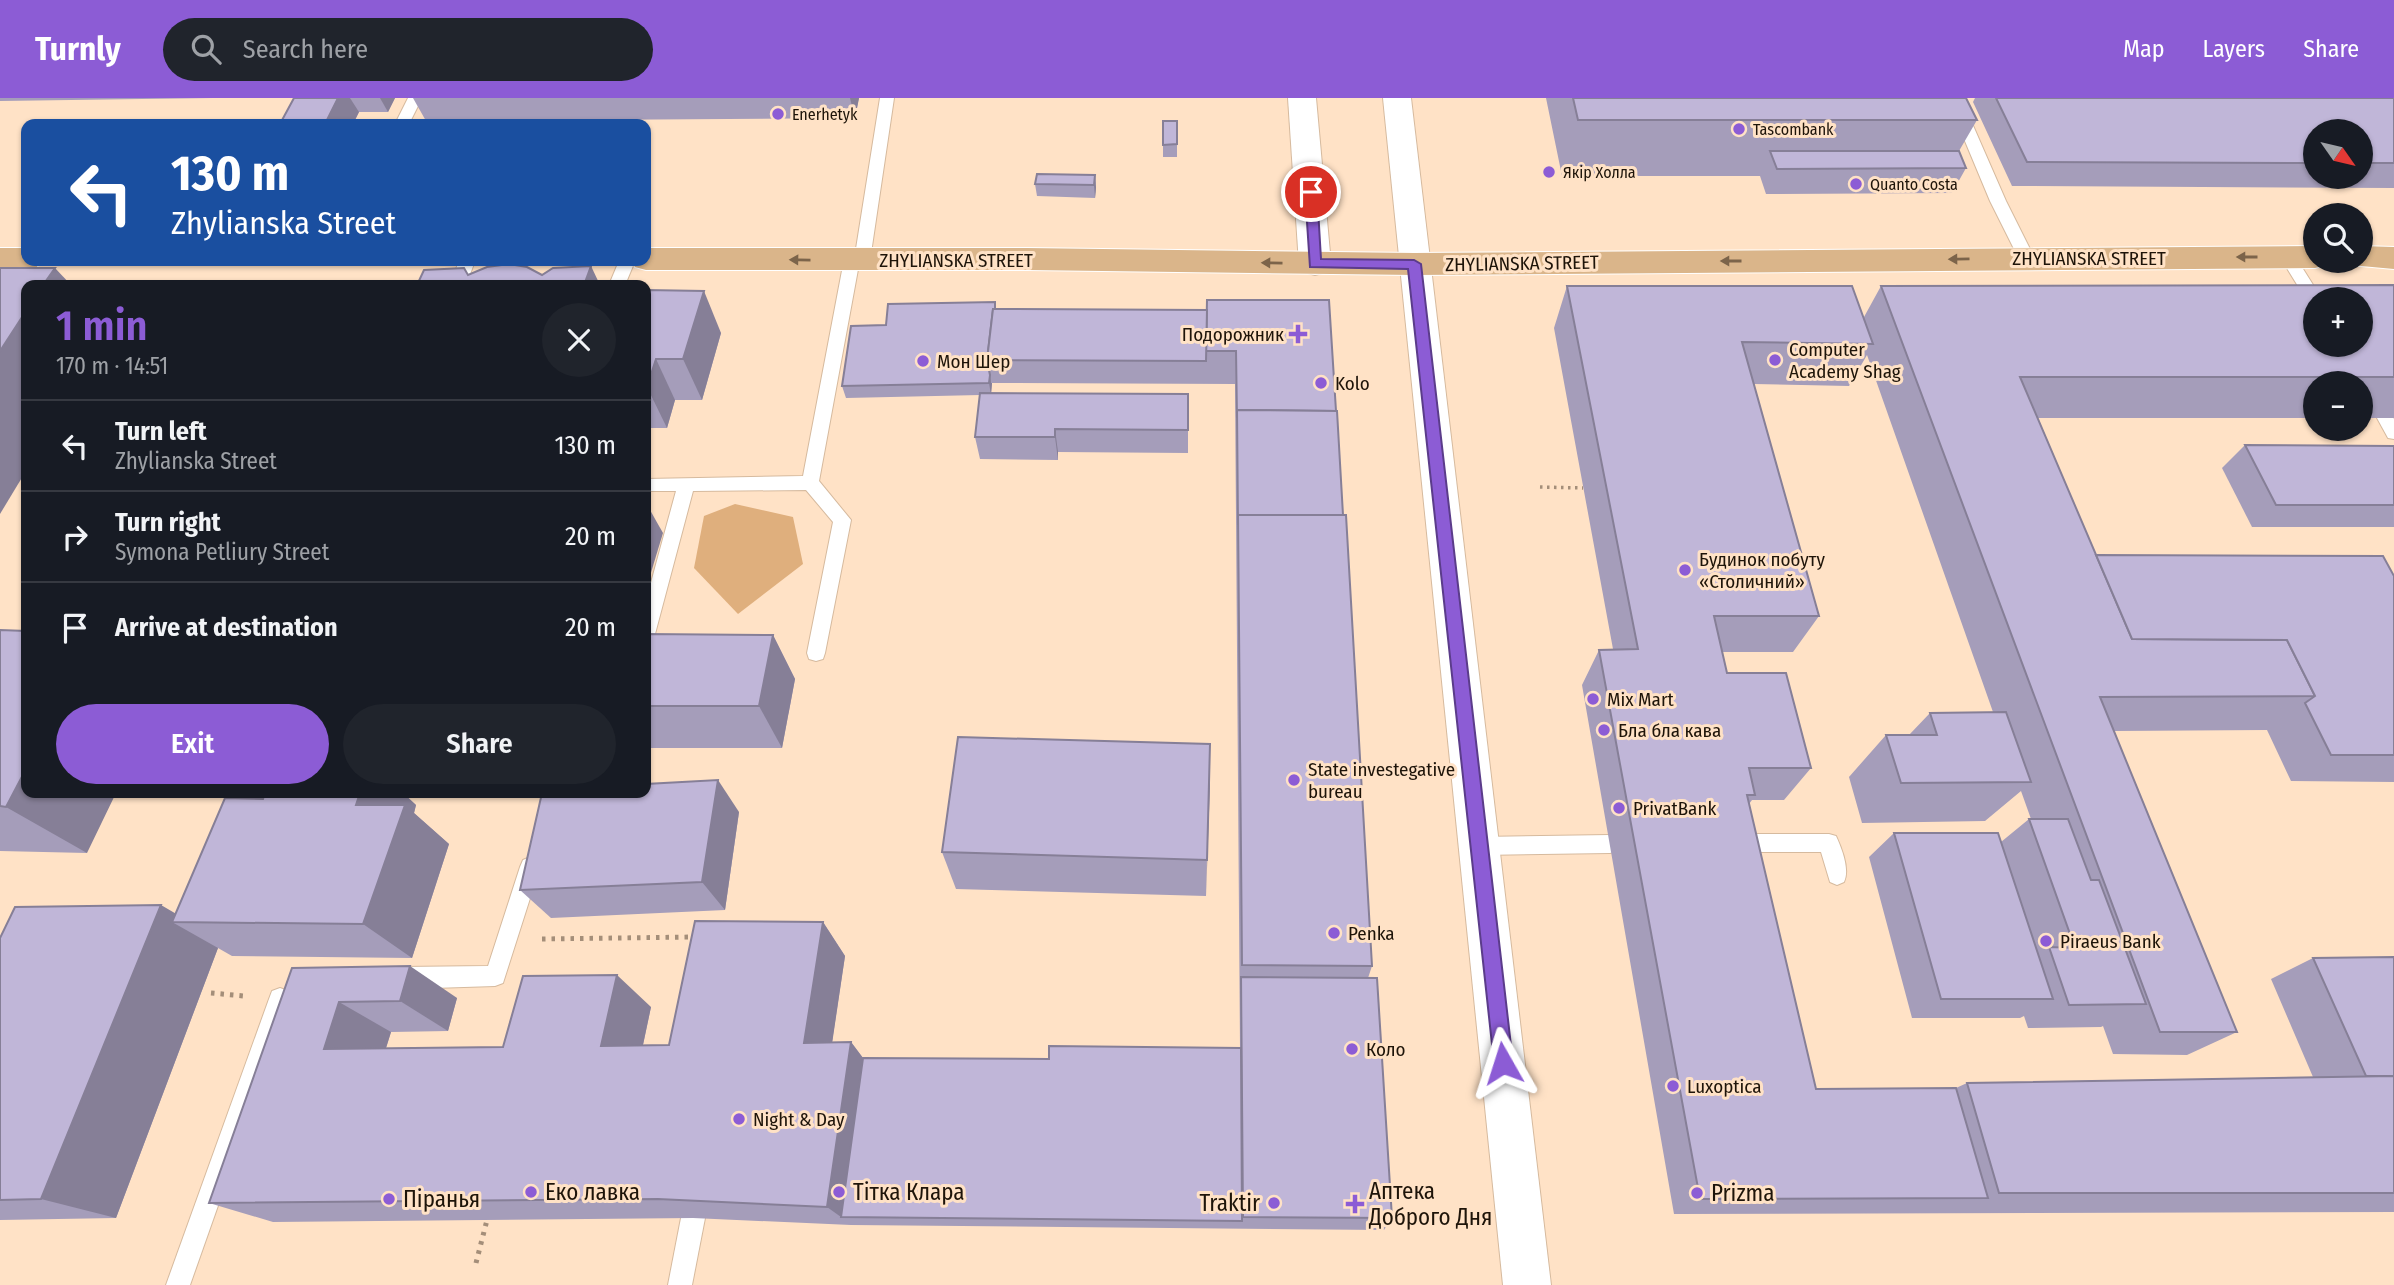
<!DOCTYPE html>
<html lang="en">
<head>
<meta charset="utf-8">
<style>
  body { margin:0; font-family:"Fira Sans Condensed",sans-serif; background:#20242c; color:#f1f3f6; height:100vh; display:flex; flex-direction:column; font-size:26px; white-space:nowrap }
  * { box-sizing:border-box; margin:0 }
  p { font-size:23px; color:#9ea1a6 }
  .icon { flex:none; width:38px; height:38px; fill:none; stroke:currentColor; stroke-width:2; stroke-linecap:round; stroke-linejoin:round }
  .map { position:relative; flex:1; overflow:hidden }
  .sheet { position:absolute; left:21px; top:182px; width:630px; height:518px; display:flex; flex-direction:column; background:#171b24; border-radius:14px; box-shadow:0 2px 5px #0004 }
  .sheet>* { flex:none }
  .hud { position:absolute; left:21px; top:21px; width:630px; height:147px; border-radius:14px; box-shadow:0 2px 5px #0004; background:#1a4fa0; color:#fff; overflow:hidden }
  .needle { width:46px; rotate:124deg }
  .fabs { position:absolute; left:2303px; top:21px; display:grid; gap:14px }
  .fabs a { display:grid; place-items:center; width:70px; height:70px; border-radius:50%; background:#171b24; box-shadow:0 2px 5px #0004; font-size:35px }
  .pin { position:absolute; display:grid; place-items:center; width:60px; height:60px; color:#fff; margin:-30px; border:4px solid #fff; border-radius:50%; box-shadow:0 2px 7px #0007 }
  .me { position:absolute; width:77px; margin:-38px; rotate:354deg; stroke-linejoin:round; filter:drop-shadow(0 0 5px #0008) }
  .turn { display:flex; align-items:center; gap:24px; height:147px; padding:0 35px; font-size:32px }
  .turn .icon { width:91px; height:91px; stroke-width:2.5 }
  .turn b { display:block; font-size:49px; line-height:60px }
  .round { display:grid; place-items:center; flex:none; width:74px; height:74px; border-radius:37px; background:#20242c }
  .head { display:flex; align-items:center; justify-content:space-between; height:119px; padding:0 35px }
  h1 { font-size:42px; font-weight:600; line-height:52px; color:#8c5cd5 }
  .action { display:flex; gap:14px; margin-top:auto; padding:14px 35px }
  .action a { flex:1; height:80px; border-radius:42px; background:#8c5cd5; color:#fff; font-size:28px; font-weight:600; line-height:80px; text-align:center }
  .action a+a { background:#20242c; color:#f1f3f6 }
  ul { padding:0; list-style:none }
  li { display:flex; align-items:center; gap:21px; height:91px; padding:0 35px; border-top:2px solid #363941 }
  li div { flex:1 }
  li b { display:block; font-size:26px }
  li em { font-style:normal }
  header { display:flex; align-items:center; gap:42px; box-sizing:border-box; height:98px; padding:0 35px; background:#8c5cd5; color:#fff }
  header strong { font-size:33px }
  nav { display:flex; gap:38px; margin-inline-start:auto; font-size:24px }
  .search { width:490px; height:63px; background:#20242c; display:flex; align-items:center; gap:18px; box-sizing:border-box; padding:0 24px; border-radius:38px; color:#9ea1a6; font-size:26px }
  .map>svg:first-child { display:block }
</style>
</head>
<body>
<header>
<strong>Turnly</strong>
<div class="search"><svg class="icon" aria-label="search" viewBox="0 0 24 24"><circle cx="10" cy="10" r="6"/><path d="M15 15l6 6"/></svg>Search here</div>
<nav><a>Map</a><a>Layers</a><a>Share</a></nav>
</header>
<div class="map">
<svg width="2394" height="1187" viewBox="0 0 2394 1187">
  <rect width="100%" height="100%" fill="#ffe2c6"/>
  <path fill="#dfaf7d" d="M735 406 793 419 803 466 738 516 694 470 704 418Z"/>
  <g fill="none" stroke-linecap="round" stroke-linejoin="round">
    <g stroke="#d6ba9e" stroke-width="2">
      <g id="service">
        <path d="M408 0H422L409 26H395Z"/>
        <path d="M880 0H894L870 162 867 166H859L819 383 851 422 825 555 823 561 816 563 809 561 807 555 833 424 806 392 693 393 655 536 653 542 646 544V503L676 393H646V381L803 378 844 162 847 158 855 157Z"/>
        <path d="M1947 0H1961L2006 103 2035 161 2032 165H2022L2019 161 1990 103Z"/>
        <path d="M2288 154 2293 155 2322 201H2315V208L2309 206 2280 159Z"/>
        <path d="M459 163H475L466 187H450Z"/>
        <path d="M507 163H523L515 187H499Z"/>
        <path d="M619 163H635L625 187H609Z"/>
        <path d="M2385 314 2391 316 2394 321V341L2388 340 2377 320 2379 316Z"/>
        <path d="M1734 736H1829L1836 738C1842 751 1850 772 1844 784L1837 787 1830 784 1821 754H1734L1727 752 1724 745 1727 738Z"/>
        <path d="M1610 737 1617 739 1620 746 1617 753 1610 755 1480 757 1473 755 1470 748 1473 741 1480 739Z"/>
        <path d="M530 759 537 762 540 769 503 885 495 888 402 891 394 887 391 880 394 873 402 869 488 868 520 769 523 762Z"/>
        <path d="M280 890 288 893 291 901 190 1187H166L269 901 272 893Z"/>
        <path d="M693 1108 701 1112 705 1120 692 1187H668L681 1120 685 1112Z"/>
      </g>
    </g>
    <g stroke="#d6ba9e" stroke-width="2">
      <path id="minor" d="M1288 0H1316L1331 166 1326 174 1315 177 1304 174 1299 166Z"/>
    </g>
    <g stroke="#d6ba9e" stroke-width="2">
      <path id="secondary" d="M1383 0H1411L1551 1187H1503Z"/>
    </g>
    <g stroke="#fff" stroke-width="2">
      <g id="primary">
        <path d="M2315 148V163H2328L2326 167 2315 170 1414 177 1027 172H646L635 169 632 163H646V150H1027L1414 155Z"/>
        <path d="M2361 148 2394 149V171L2350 167 2348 163H2361Z"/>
        <path d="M0 150H26V163H40L37 169 26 172H0Z"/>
      </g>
    </g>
    <path stroke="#a48e79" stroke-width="3.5" stroke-dasharray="2.5 4.5" stroke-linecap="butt" d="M1540 389 1583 390"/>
    <g stroke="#a48e79" stroke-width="5" stroke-dasharray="3.5 6" stroke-linecap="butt">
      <path d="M542 841 694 839"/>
      <path d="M211 895 244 898"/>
      <path d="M476 1165 487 1122"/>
    </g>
    <use href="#service" fill="#fff" fill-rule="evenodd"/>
    <use href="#minor" fill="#fff" fill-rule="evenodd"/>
    <use href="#secondary" fill="#fff" fill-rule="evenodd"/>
    <use href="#primary" fill="#dab58a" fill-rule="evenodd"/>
  </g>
  <g fill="#a59dba" fill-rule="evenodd">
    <path d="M0 0H213L0 3Z"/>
    <path d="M294 0H395L388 14H359L353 26H282L281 24Z"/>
    <path d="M413 0H859L855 20 426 23Z"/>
    <path d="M1546 0H1966L1977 22 1959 53 1966 70 1952 95 1766 96 1760 78H1562Z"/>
    <path d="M1975 0H2394V90L2012 88 1973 4ZM2315 33H2361V79H2315Z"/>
    <rect x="1163" y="23" width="14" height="36"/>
    <path d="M1095 77 1096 90 1095 100 1037 98 1035 86Z"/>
    <path d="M2394 187V320H2361V285H2315V320H2038L2096 457 2394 478V684L2291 683 2267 632 2114 633 2237 934 2187 957 2113 956 2103 928 2101 929 2028 930 2024 918 2020 920H1912L1869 759 1894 735 2001 744 2029 721H2031L2021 693 1985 723 1862 725 1849 679 1886 637H1909L1930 615 1993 614 1867 257 1849 288 1754 286 1819 518 1793 554H1722L1727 575 1811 670 1784 702H1752L1749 706 1816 991 1956 990 1967 985 2313 979 2271 881 2313 860 2394 859V1114L1674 1116 1582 587 1599 552 1613 551 1554 230 1567 188 1864 219 1881 188Z"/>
    <path d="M646 192 721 235 702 302H675L667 330H646Z"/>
    <path d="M1329 202 1372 868 1368 880 1392 1120 1384 1132 851 1127 693 1120 273 1124 209 1105 292 870 457 900 448 933 391 934 386 950 503 949 651 909 643 947H669L823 824 845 858 832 944H851L863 960 1049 961 1240 950 1235 286 992 285 991 295 1188 296V355L1058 354V362L980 361 975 339 980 297 846 300 842 288 886 227 996 211 1207 212Z"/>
    <path d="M2245 347 2394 348V429H2252L2222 370Z"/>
    <path d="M0 532 87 755 0 753Z"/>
    <path d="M646 536 773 537 795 581 782 650H646Z"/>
    <path d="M1210 646 1206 798 956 791 942 754Z"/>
    <path d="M361 695H403L416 707 414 715 449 746 412 860 232 858 218 850 116 1120 0 1122V840L176 816 263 701Z"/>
    <path d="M739 714 725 812 551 820 520 792Z"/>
  </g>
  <g fill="#867f97">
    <path d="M338 0H350L359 14 353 26H328L326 24Z"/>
    <path d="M380 0H395L388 14Z"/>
    <path d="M850 0H859L855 20Z"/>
    <path d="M1095 77 1096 90 1095 100 1094 87Z"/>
    <path d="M591 168 600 187H584Z"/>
    <path d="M55 170 71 187H43Z"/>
    <path d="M704 193 721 235 702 302 683 261Z"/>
    <path d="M26 213V373L0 416V253Z"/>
    <path d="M656 261 675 302 667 330 647 289Z"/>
    <path d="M990 277 991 285H992L991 297 989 285Z"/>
    <path d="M1055 331 1058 354V362L1055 339Z"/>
    <path d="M646 405 663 435 646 491Z"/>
    <path d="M773 537 795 581 782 650 759 608Z"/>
    <path d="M1210 646V687L1206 798 1207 762Z"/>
    <path d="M26 671V695H116L87 755 6 709Z"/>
    <path d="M718 682 739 714 725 812 702 784Z"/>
    <path d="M360 695H403L416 707 414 715 449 746 412 860 363 826 356 707Z"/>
    <path d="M161 807 190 824H172L218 850 116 1120 41 1101Z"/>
    <path d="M823 824 845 858 828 973 804 945Z"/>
    <path d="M410 868 457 900 448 933 400 903Z"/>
    <path d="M617 877 651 909 637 975 601 948Z"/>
    <path d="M339 904 391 934 377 979 324 951Z"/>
    <path d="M851 944 872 972 841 1119 827 1109Z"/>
  </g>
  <g fill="#c0b6d8" stroke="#867f97" stroke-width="2" fill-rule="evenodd">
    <path d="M294 0H338L326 24H281Z"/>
    <path d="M1573 0H1966L1977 22H1578Z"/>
    <path d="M1996 0H2394V65H2361V33H2315V65L2027 64Z"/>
    <path d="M1163 23H1177V46L1163 47Z"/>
    <path d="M1770 53H1959L1966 70 1777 71Z"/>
    <path d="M1037 76 1095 77 1094 87 1035 86Z"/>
    <path d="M509 166 527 169 542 177 553 170 591 168 584 187H417L424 172 464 170 468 177 487 169Z"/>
    <path d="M0 170H55L43 187H26V213L0 253Z"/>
    <path d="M2394 187V279H2020L2132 541 2287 542 2315 598 2100 599 2237 934H2160L1881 188ZM2315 201H2361V247H2315Z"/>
    <path d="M1567 188H1852L1873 246 1742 244 1819 518H1714L1727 575H1786L1811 670H1749L1755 697H1747L1816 991 1956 990 1988 1100 1700 1101 1599 552 1638 551Z"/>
    <path d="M646 192 704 193 683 261H656L647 289H646Z"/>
    <path d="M1207 202H1329L1336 313 1237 312V320L1236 253H1206Z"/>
    <path d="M995 204V211H993L987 262 990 277 989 285 842 288 851 228 886 227 888 206Z"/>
    <path d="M993 211 1207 212 1206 263 987 262Z"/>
    <path d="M980 295 1188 296V332L1055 331V339H975Z"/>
    <path d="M1237 312 1337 313 1343 417H1238V427Z"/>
    <path d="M2245 347 2394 348V407H2276Z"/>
    <path d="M1238 417H1346L1372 868 1242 867Z"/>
    <path d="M2096 457 2383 458 2394 478V657H2331L2305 605 2315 598 2287 542 2132 541Z"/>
    <path d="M0 532 26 533V671L6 709 0 708Z"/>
    <path d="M646 536 773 537 759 608H646Z"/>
    <path d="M2006 614 2031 684 1901 685 1886 637H1937L1930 615Z"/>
    <path d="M958 639 1210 646 1207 762 942 754Z"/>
    <path d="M718 682 702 784 520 792 542 695H646V686Z"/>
    <path d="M265 695H360L356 707H405L363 826 172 824 225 700 263 701Z"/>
    <path d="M2029 721H2068L2091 782H2099L2146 906 2069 907 2049 849 2075 850Z"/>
    <path d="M1894 735H1998L2053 901H1941Z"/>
    <path d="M161 807 41 1101 0 1102V840L15 809Z"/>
    <path d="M695 823 823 824 804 945 851 944 827 1109 658 1101 209 1105 292 870 410 868 400 903 339 904 324 951 503 949 523 878 617 877 601 948 669 947Z"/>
    <path d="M2394 859V978H2366L2313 860Z"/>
    <path d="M1241 879 1377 880 1392 1120 1243 1119Z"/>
    <path d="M1049 948 1241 950 1242 1123 841 1119 863 960 1049 961Z"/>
    <path d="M2394 978V1095H1999L1967 985Z"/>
  </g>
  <defs><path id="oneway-solid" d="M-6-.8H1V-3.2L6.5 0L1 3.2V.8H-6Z" transform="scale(1.75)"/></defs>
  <g fill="#7c644a">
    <use href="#oneway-solid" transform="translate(2247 159) rotate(180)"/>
    <use href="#oneway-solid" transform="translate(1959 161) rotate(179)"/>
    <use href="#oneway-solid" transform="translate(800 162) rotate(-179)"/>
    <use href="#oneway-solid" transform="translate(1731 163) rotate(180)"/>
    <use href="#oneway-solid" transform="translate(1272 165) rotate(-179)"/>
  </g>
  <path fill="#8c5cd5" stroke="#5b3c8a" stroke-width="2" d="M1311 90 1317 94 1321 161 1414 162 1421 166 1513 965 1510 972 1503 974 1497 972 1494 965 1408 171 1310 169 1305 94Z"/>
  <g fill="#8c5cd5" stroke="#ffe2c6" stroke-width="2.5">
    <circle cx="778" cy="16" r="7"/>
    <circle cx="1739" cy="31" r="7"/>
    <circle cx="1549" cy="74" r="7"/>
    <circle cx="1856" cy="86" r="7"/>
    <path d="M1294.5 225.5h7v7h7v7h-7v7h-7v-7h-7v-7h7z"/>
    <circle cx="1775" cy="262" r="7"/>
    <circle cx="923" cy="263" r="7"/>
    <circle cx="1321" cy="285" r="7"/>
    <circle cx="1685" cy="472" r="7"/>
    <circle cx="1593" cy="601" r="7"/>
    <circle cx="1604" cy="632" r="7"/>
    <circle cx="1294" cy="682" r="7"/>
    <circle cx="1619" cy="710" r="7"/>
    <circle cx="1334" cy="835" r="7"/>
    <circle cx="2046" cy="843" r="7"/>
    <circle cx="1352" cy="951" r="7"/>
    <circle cx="1673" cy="988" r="7"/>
    <circle cx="739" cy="1021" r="7"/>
    <circle cx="531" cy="1094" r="7"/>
    <circle cx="839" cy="1094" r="7"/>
    <circle cx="1697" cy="1095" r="7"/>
    <circle cx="389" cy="1101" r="7"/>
    <circle cx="1274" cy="1105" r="7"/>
    <path d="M1351.5 1095.5h7v7h7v7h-7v7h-7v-7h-7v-7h7z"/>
  </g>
  <g text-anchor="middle" stroke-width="6" stroke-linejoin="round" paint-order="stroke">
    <g font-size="16" fill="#1e1409" stroke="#ffe2c6" text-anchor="start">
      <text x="792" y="22">Enerhetyk</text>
      <text x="1753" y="37">Tascombank</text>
      <text x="1563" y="80">Якір Холла</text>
      <text x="1870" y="92">Quanto Costa</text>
    </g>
    <g font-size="19" fill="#1e1409" stroke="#ffe2c6">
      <text x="2089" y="167">ZHYLIANSKA STREET</text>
      <text x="956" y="169">ZHYLIANSKA STREET</text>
      <text transform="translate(1522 165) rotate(-1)" y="7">ZHYLIANSKA STREET</text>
    </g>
    <g font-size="19" fill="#1e1409" stroke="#ffe2c6" text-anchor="start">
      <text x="1284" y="243" text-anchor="end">Подорожник</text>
      <text x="1789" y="258">Computer<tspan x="1789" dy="22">Academy Shag</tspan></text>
      <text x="937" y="270">Мон Шер</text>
      <text x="1335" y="292">Kolo</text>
      <text x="1699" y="468">Будинок побуту<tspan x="1699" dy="22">«Столичний»</tspan></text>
      <text x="1607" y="608">Mix Mart</text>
      <text x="1618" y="639">Бла бла кава</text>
      <text x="1308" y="678">State investegative<tspan x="1308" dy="22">bureau</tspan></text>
      <text x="1633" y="717">PrivatBank</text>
      <text x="1348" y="842">Penka</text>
      <text x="2060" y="850">Piraeus Bank</text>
      <text x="1366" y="958">Коло</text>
      <text x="1687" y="995">Luxoptica</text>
      <text x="753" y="1028">Night &amp; Day</text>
    </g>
    <g font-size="23" fill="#1e1409" stroke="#ffe2c6" text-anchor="start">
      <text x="1369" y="1101">Аптека<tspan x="1369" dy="26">Доброго Дня</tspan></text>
      <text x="545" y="1102">Еко лавка</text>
      <text x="853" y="1102">Тітка Клара</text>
      <text x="1711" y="1103">Prizma</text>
      <text x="403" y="1109">Піранья</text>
      <text x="1260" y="1113" text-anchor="end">Traktir</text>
    </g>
  </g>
</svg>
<div class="fabs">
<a><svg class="needle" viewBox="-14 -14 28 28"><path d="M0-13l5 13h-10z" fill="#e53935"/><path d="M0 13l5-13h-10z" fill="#9ea1a6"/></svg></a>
<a><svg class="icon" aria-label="search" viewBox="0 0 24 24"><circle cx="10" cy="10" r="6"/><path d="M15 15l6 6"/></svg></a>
<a>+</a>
<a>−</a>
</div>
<div class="pin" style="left:1311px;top:94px;background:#d93025"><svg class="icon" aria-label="arrive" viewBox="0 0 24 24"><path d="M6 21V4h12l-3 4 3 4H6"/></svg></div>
<svg class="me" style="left:1503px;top:965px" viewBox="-20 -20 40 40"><path d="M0-17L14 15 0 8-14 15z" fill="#8c5cd5" stroke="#fff" stroke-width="4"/></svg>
<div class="hud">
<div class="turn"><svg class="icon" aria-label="left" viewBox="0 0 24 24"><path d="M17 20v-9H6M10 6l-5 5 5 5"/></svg><div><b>130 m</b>Zhylianska Street</div></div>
</div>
<section class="sheet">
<div class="head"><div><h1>1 min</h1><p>170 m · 14:51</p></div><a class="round"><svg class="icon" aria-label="close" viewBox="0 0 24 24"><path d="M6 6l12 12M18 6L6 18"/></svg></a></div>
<ul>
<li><svg class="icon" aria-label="left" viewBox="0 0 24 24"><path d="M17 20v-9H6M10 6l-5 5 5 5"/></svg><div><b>Turn left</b><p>Zhylianska Street</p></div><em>130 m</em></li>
<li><svg class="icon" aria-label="right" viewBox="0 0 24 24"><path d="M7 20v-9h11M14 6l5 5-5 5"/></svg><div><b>Turn right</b><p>Symona Petliury Street</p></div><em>20 m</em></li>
<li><svg class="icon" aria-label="arrive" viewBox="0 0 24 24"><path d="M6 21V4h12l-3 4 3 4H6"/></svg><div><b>Arrive at destination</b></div><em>20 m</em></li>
</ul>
<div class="action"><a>Exit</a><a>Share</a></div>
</section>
</div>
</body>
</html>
